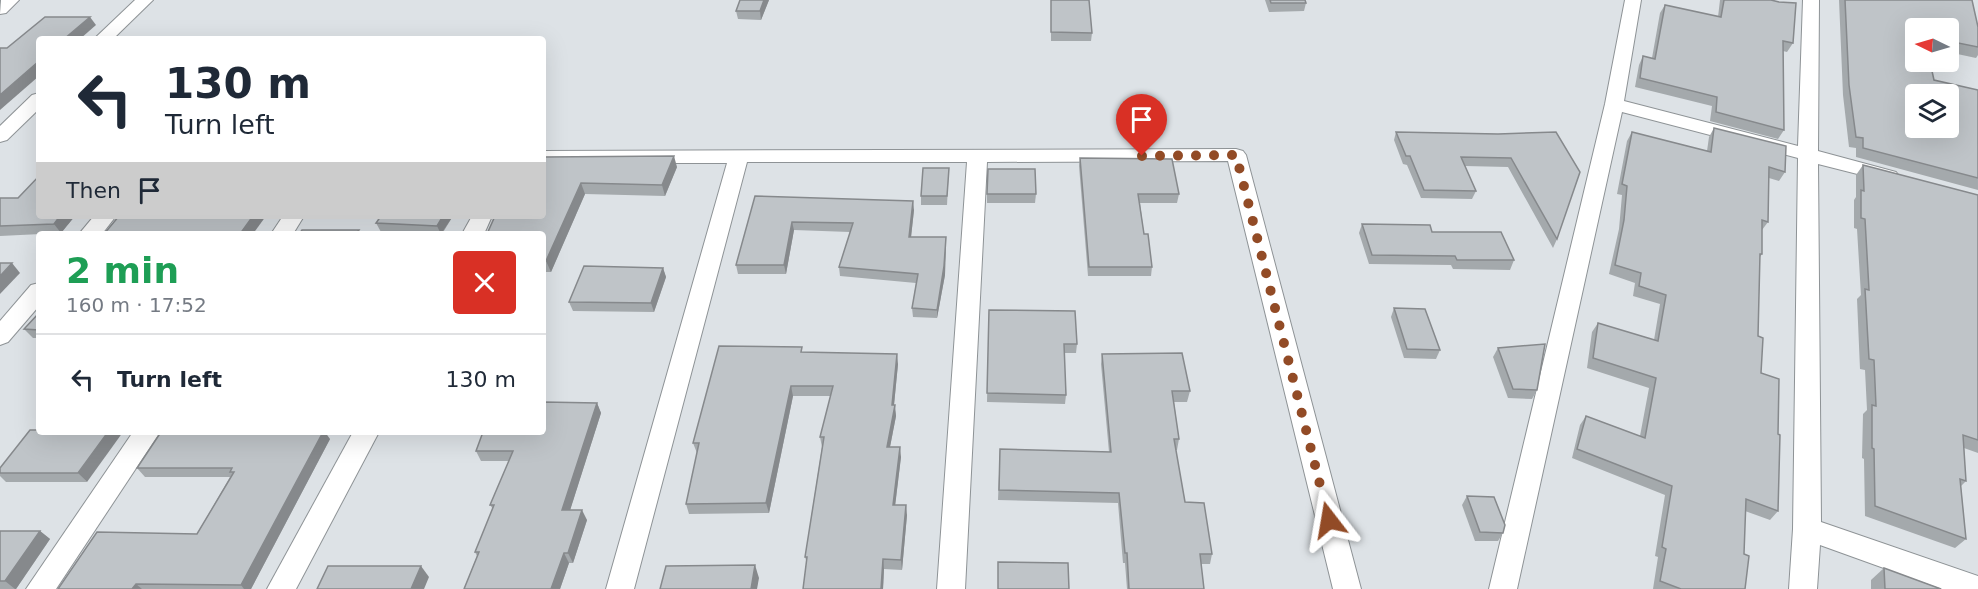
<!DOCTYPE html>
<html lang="en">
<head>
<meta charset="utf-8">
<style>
  body { margin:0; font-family:"DejaVu Sans",sans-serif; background:#f2f2f3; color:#1f2937; height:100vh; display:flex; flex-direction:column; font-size:22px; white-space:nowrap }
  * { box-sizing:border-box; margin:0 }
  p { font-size:20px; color:#747a83 }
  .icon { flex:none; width:33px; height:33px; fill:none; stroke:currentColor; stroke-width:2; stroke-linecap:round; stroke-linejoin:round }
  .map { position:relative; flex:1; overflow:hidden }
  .panel { position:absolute; left:36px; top:231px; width:510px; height:204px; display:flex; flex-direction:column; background:#fff; border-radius:6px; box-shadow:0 6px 24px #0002 }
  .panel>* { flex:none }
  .banner { position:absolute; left:36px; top:36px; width:510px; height:183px; border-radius:6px; box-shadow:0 6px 24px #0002; background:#fff; color:#1f2937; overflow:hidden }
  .needle { width:39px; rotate:275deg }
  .fabs { position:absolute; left:1905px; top:18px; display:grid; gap:12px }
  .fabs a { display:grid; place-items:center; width:54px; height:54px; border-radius:6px; background:#fff; box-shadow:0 6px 24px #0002; font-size:30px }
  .pin { position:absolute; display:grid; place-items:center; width:51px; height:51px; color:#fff; margin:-62px -26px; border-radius:50% 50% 50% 0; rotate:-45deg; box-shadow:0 0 6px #0007 }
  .pin .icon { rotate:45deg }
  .me { position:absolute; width:66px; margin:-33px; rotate:346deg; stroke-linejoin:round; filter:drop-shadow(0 0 4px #0008) }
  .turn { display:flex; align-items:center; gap:21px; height:126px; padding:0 30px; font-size:27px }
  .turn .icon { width:78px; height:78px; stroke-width:2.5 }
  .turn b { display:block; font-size:42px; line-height:51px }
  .then { display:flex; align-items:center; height:57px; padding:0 30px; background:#0003; gap:12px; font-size:22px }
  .round { display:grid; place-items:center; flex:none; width:63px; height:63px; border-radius:6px; background:#f2f2f3 }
  .summary { display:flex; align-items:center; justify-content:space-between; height:102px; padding:0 30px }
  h1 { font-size:36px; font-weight:700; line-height:45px; color:#1e9e55 }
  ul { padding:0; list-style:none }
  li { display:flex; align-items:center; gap:18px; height:90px; padding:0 30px; border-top:2px solid #e0e1e3 }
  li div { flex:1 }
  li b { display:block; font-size:22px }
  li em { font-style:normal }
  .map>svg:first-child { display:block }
</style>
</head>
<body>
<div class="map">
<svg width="1978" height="589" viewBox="0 0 1978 589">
  <rect width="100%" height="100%" fill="#dde2e6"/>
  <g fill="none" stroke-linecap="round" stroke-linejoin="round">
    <g stroke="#8e9396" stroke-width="2">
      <g id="minor">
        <path d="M19 0 6 13 0 14 1 0Z"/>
        <path d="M135 0H153L113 39H94Z"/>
        <path d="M1625 0H1641L1624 101 1798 146 1803 0H1819L1818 151 1896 172 1899 176 1896 180 1889 182 1818 164 1821 522 1978 576V589H1942L1820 545 1817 589H1789L1793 529 1798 158 1622 112 1517 589H1489L1605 104Z"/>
        <path d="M39 93V109L7 140 0 142V126L32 95Z"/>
        <path d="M1236 149 1243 151 1246 155 1361 589H1333L1228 161 987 162 965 589H937L967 162H747L634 589H606L727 163H543V151Z"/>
        <path d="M94 216H116L102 234H79Z"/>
        <path d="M283 216H304L293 234H271Z"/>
        <path d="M472 216H492L484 234H462Z"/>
        <path d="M39 283V306L8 342 0 345V321L31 285Z"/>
        <path d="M133 432H160L56 589H26Z"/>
        <path d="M353 432H379L296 589H267Z"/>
      </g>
    </g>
    <use href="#minor" fill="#fff" fill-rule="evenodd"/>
  </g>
  <g fill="#a4a9ac">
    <path d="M769 0 761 20 738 19 736 11Z"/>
    <path d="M1051 0H1089L1092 33 1091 41H1051Z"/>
    <path d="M1265 0H1305L1306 3 1304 11 1269 12Z"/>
    <path d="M1720 0H1771L1793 43 1787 52 1783 51 1784 130 1778 139 1710 121 1712 106 1635 87 1639 65 1643 56 1652 58 1660 13 1665 5 1718 17Z"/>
    <path d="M1839 0H1972L1978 27V55L1976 58 1948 52V28H1916L1934 80 1978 90V190L1856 157V148L1849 147 1843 95Z"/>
    <path d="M1714 128 1785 172 1779 181 1769 178 1768 222 1762 230V254L1760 257 1758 336 1761 373 1778 434V511L1770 520 1745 511 1744 554 1745 589H1653L1658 557 1655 556 1665 495 1572 458 1580 425 1586 416 1640 436 1649 388 1587 368 1592 332 1598 323 1654 340 1660 304 1633 296 1635 283 1609 274 1619 229 1622 195 1617 194 1627 141 1632 132 1707 151 1709 137Z"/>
    <path d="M1396 132 1498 134 1557 239 1553 248 1508 167 1465 166 1476 191 1472 199 1421 198 1407 165 1403 164 1394 140Z"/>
    <path d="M543 157 677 167 665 196 585 194 551 272H543Z"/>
    <path d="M1080 158 1179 194 1177 203H1140L1144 234 1152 267 1151 276H1088L1079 166Z"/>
    <path d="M1863 165 1978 195V453L1964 448 1966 481 1961 486 1966 539 1955 548 1865 516 1864 459 1862 458 1863 414 1867 410 1865 370 1860 369 1857 299 1861 295 1857 229 1854 228V200L1856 197V175Z"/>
    <path d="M949 168 947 205H921V196Z"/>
    <path d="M987 194H1036L1035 203H987Z"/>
    <path d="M755 196 914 210 911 237H946L945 275 937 318 913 317 912 308 916 283 840 276 839 267 850 232 794 230 786 274H738L736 265Z"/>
    <path d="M0 198 39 216H75L61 233 0 236Z"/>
    <path d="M453 216 442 234 381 232 376 223Z"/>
    <path d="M1362 224 1432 232 1514 260 1510 270 1453 269 1451 265 1369 264 1359 233Z"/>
    <path d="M663 268 666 277 654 312 573 311 569 302Z"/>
    <path d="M1394 308 1440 350 1436 359 1404 358 1391 317Z"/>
    <path d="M989 310 1077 344 1076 353H1064L1066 395 1065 404 987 402Z"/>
    <path d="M39 313V338H33L24 329Z"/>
    <path d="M1498 348 1537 390 1532 399 1508 398 1493 357Z"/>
    <path d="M803 352 898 364 894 405 896 416 890 447 901 457 895 505 907 515 902 570 884 569 883 589H803L807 563 805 557 822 447 820 437 831 396H793L769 513 689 514 686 504 697 453 693 443Z"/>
    <path d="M1102 354 1190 391 1187 402H1174L1179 439 1177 450H1176L1185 502 1212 554 1210 564H1201L1204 589H1127L1125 563H1123L1118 503 998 500 1000 449 1109 452 1101 364Z"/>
    <path d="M597 403 601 413 570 510 587 520 573 563H569L560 589H464L477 556 475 552 493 509 490 505 509 461H481L476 451Z"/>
    <path d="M39 430 87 482H6L0 476V468Z"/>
    <path d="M330 439 251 589H58L197 534 230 477H145L137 468Z"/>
    <path d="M1467 496 1503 533 1498 541H1475L1462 505Z"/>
    <path d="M0 531H40L50 539 16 589H0Z"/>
    <path d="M1884 568 1941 589H1871V580Z"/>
  </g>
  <g fill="#86898c">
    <path d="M764 0H769L761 20 760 11Z"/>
    <path d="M90 17 96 25 80 39H64Z"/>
    <path d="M39 61V76L0 110V95Z"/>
    <path d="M674 156 677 167 665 196 662 185Z"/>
    <path d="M581 183 585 194 551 272 546 261Z"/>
    <path d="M913 201 914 210 910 246 909 237Z"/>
    <path d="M60 216H75L61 233 54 224Z"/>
    <path d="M253 216H266L253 234H240Z"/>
    <path d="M443 216H453L441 234 437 226Z"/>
    <path d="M792 222 794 230 786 274 784 265Z"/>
    <path d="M946 237 945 275 937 318V310Z"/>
    <path d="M12 263 20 273 0 294V276Z"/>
    <path d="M663 268 666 277 654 312 651 303Z"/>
    <path d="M897 354 898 364 893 415 892 405Z"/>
    <path d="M791 386 793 396 769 513 766 503Z"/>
    <path d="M597 403 601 413 567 520 562 510Z"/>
    <path d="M895 405 896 416 888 457 887 447Z"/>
    <path d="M108 432H123L87 482 78 473Z"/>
    <path d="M323 432H325L330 439 251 589H244L241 585Z"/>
    <path d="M900 447 901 457 894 515 893 505Z"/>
    <path d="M906 505 907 515 902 570 901 560Z"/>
    <path d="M582 510 587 520 573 563 568 553Z"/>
    <path d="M40 531 50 539 16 589H15L5 581Z"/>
    <path d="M564 553 569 563 560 589H551Z"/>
    <path d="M883 559 884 569 883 589H881Z"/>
    <path d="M755 565 759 578 757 589H751Z"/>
    <path d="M421 566 429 577 424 589H411Z"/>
    <path d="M136 584 142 589H132Z"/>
  </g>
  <g fill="#bfc4c8" stroke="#86898c" stroke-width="1.5" fill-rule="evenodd">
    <path d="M740 0H764L760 11H736Z"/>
    <path d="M1051 0H1089L1092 33 1051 32Z"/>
    <path d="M1270 0H1305L1306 3H1271Z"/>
    <path d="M1724 0H1771L1779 2 1796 3 1793 43 1783 41 1784 130 1716 112 1717 97 1640 78 1643 56 1655 59 1665 5 1721 17Z"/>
    <path d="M1845 0H1972L1978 27V47L1948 41V28H1916V62H1930L1934 80 1978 90V178L1863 148V138L1856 137 1849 85ZM1916 94H1948V128H1916Z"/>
    <path d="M45 17H90L64 39H39V61L0 95V48H7Z"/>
    <path d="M1714 128 1786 146 1785 172 1769 167 1768 222 1762 220V254H1760L1758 336 1763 338 1761 373 1779 379 1778 434 1780 435 1778 511 1746 499 1744 554 1749 556 1745 589H1681L1660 581 1666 549 1662 547 1672 486 1577 449 1586 416 1645 438 1656 378 1593 358 1598 323 1658 341 1666 295 1639 286 1641 273 1615 265 1624 220 1627 186 1622 184 1632 132 1711 152Z"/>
    <path d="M1396 132 1498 134 1556 132 1580 172 1557 239 1511 158 1461 157 1476 191 1424 190 1410 156H1406Z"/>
    <path d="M674 156 662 185 581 183 546 261H543V234H487L495 216H543V157Z"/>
    <path d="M1080 158 1172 159 1179 194H1138L1144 234H1148L1152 267H1089Z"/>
    <path d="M1863 165 1978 195V440L1963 435 1966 481 1960 479 1966 539 1875 506 1874 449 1872 448V405L1876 406 1874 360 1869 359 1865 289 1869 290 1865 219 1861 218V190L1864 191Z"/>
    <path d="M923 168H949L947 196H921Z"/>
    <path d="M988 169H1035L1036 194H987Z"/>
    <path d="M39 176V216H60L54 224 0 226V198H18Z"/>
    <path d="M755 196 913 201 909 237H946L944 266 937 310 912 308 918 274 839 267 853 223 792 222 784 265H736Z"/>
    <path d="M119 216H253L240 234H104Z"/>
    <path d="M381 216H443L437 226 376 223Z"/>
    <path d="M1362 224 1430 225 1432 232H1501L1514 260H1457L1455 256 1372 255Z"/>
    <path d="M302 230H359L356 234H299Z"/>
    <path d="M0 263H12L0 276Z"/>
    <path d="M584 266 663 268 651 303 569 302Z"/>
    <path d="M1394 308 1425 309 1440 350 1407 349Z"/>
    <path d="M989 310 1075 311 1077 344H1064L1066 395 987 393Z"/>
    <path d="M39 313V330L24 329Z"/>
    <path d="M1545 344 1537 390 1513 389 1498 348Z"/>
    <path d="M719 346 802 347 801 352 897 354 892 405H895L887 447H900L893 505H906L901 560 883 559 881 589H803L807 557H805L824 437H820L833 386H791L766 503 686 504 699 443H693Z"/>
    <path d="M1182 353 1190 391H1172L1179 439H1174L1185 502 1204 503 1212 554H1200L1204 589H1129L1127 553H1125L1119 493 999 490 1000 449 1111 452 1102 354Z"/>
    <path d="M543 402 597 403 562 510H582L568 553H564L551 589H464L479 552H475L494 505H490L513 451H476L483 432H543Z"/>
    <path d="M30 430H39V432H108L78 473H0V468Z"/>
    <path d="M161 432H323L241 585 136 584 132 589H58L97 532 197 534 234 472H230L232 468H137Z"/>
    <path d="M1467 496 1494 497 1505 525 1503 533 1480 532Z"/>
    <path d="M0 531H40L5 581H0Z"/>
    <path d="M998 562 1068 563 1069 589H998Z"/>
    <path d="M755 565 751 589H660L666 566Z"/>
    <path d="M328 566H421L411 589H317Z"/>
    <path d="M1884 568 1941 589H1885Z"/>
  </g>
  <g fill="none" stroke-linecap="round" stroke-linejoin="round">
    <path stroke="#924b26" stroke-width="10" stroke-dasharray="0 18" d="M1142 156 1236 155 1329 520"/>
  </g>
</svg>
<div class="fabs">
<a><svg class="needle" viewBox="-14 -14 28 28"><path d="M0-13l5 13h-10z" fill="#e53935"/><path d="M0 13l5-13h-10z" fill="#747a83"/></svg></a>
<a><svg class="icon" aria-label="layers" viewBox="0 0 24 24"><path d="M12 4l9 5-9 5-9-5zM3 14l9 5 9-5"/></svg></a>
</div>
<div class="pin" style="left:1142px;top:156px;background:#d93025"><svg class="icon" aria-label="arrive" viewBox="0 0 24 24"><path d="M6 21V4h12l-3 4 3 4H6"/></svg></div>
<svg class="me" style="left:1329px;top:520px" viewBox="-20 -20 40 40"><path d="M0-17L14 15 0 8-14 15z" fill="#924b26" stroke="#fff" stroke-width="4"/></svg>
<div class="banner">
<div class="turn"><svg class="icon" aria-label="left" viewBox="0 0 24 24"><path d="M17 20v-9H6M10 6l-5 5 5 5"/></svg><div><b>130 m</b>Turn left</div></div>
<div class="then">Then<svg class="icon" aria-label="arrive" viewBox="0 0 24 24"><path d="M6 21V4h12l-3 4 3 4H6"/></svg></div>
</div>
<section class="panel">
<div class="summary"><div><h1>2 min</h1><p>160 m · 17:52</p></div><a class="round" style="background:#d93025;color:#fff"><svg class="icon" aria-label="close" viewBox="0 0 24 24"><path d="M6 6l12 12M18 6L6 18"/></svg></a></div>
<ul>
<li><svg class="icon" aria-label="left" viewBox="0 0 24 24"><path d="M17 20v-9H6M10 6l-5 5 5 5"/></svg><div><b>Turn left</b></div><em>130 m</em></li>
</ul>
</section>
</div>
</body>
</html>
